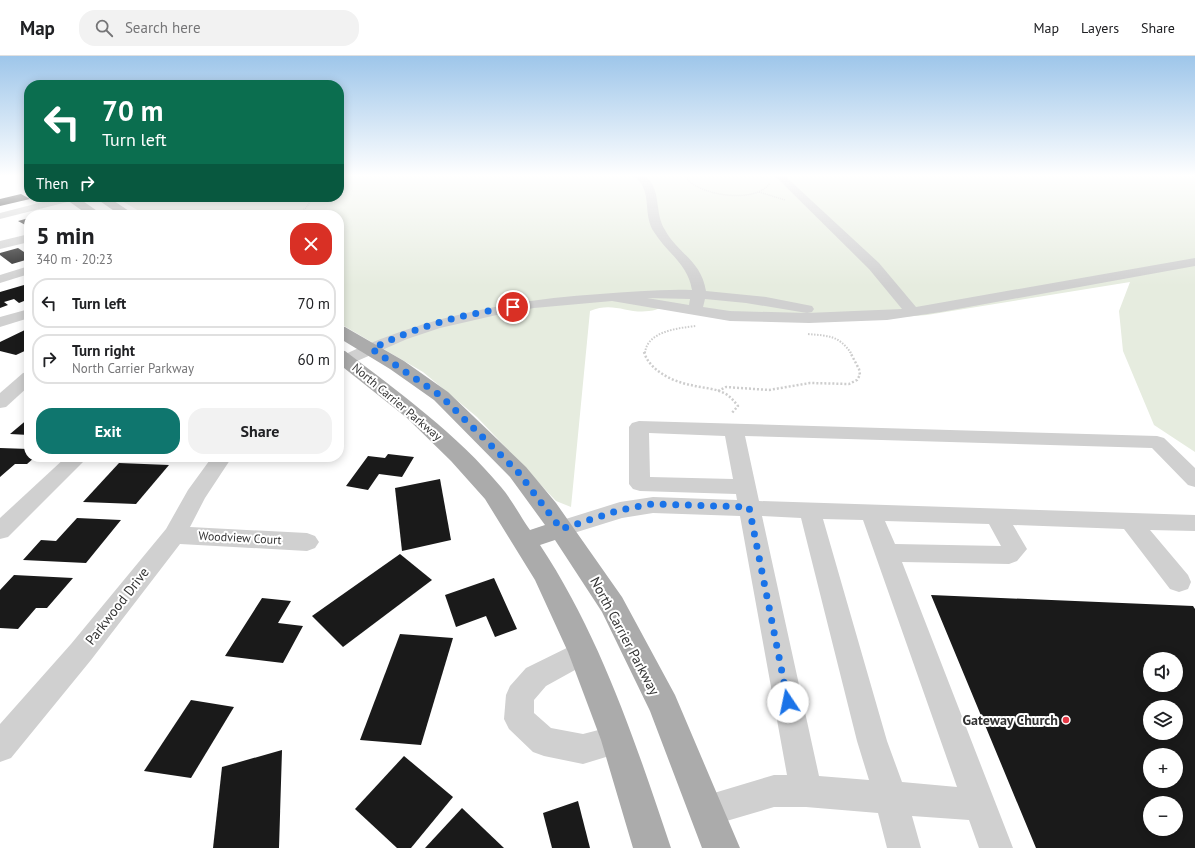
<!DOCTYPE html>
<html lang="en">
<head>
<meta charset="utf-8">
<style>
  body { margin:0; font-family:"PT Sans",sans-serif; background:#f2f2f2; color:#202124; height:100vh; display:flex; flex-direction:column; font-size:15px; white-space:nowrap }
  * { box-sizing:border-box; margin:0 }
  p { font-size:13px; color:#757577 }
  .icon { flex:none; width:22px; height:22px; fill:none; stroke:currentColor; stroke-width:2; stroke-linecap:round; stroke-linejoin:round }
  .map { position:relative; flex:1; overflow:hidden }
  .drawer { position:absolute; left:24px; top:154px; width:320px; height:252px; display:flex; flex-direction:column; background:#fff; border-radius:16px; box-shadow:0 2px 10px #0003 }
  .drawer>* { flex:none }
  .guide { position:absolute; left:24px; top:24px; width:320px; height:122px; border-radius:16px; box-shadow:0 2px 10px #0003; background:#0b6e4f; color:#fff; overflow:hidden }
  .fabs { position:absolute; left:1143px; top:596px; display:grid; gap:8px }
  .fabs a { display:grid; place-items:center; width:40px; height:40px; border-radius:50%; background:#fff; box-shadow:0 2px 10px #0003; font-size:20px }
  .pin { position:absolute; display:grid; place-items:center; width:34px; height:34px; color:#fff; margin:-17px; border:2px solid #fff; border-radius:50%; box-shadow:0 1px 4px #0007 }
  .me { position:absolute; width:44px; margin:-22px; rotate:349deg; stroke-linejoin:round; filter:drop-shadow(0 0 3px #0008) }
  .turn { display:flex; align-items:center; gap:14px; height:84px; padding:0 12px; font-size:18px }
  .turn .icon { width:52px; height:52px; stroke-width:2.5 }
  .turn b { display:block; font-size:28px; line-height:34px }
  .then { display:flex; align-items:center; height:38px; padding:0 12px; background:#0003; gap:8px; font-size:15px }
  .round { display:grid; place-items:center; flex:none; width:42px; height:42px; border-radius:16px; background:#f2f2f2 }
  .overview { display:flex; align-items:center; justify-content:space-between; height:68px; padding:0 12px }
  h1 { font-size:24px; font-weight:800; line-height:30px }
  .action { display:flex; gap:8px; margin-top:auto; padding:8px 12px }
  .action a { flex:1; height:46px; border-radius:16px; background:#0f766e; color:#fff; font-size:16px; font-weight:800; line-height:46px; text-align:center }
  .action a+a { background:#f2f2f2; color:#202124 }
  ul { padding:0; list-style:none }
  li { display:flex; align-items:center; gap:12px; height:50px; margin:0 8px 6px; padding:0 4px; border:2px solid #e0e0e0; border-radius:16px }
  li div { flex:1 }
  li b { display:block; font-size:15px }
  li em { font-style:normal }
  header { display:flex; align-items:center; gap:24px; box-sizing:border-box; height:56px; padding:0 20px; background:#fff; border-bottom:1px solid #e0e0e0 }
  header strong { font-size:19px }
  nav { display:flex; gap:22px; margin-inline-start:auto; font-size:14px }
  .search { width:280px; height:36px; background:#f2f2f2; display:flex; align-items:center; gap:10px; box-sizing:border-box; padding:0 14px; border-radius:16px; color:#757577; font-size:15px }
  .map>svg:first-child { display:block }
</style>
</head>
<body>
<header>
<strong>Map</strong>
<div class="search"><svg class="icon" aria-label="search" viewBox="0 0 24 24"><circle cx="10" cy="10" r="6"/><path d="M15 15l6 6"/></svg>Search here</div>
<nav><a>Map</a><a>Layers</a><a>Share</a></nav>
</header>
<div class="map">
<svg width="1195" height="792" viewBox="0 0 1195 792">
  <rect width="100%" height="100%" fill="#fff"/>
  <path fill="#e6ecdf" d="M339 120H1195V396L1154 369 1123 295 1119 255 1130 226 927 259 851 265 664 250C660 252 654 255 649 255 627 258 613 245 590 255L571 451 556 445 477 361 423 316 339 267V159H146L115 141H339Z"/>
  <g fill="#1a1a1a" fill-rule="evenodd">
    <path d="M21 138 30 143 0 150V143Z"/>
    <path d="M29 162V171L18 165Z"/>
    <path d="M18 192 24 196 29 195V203L12 208 0 199V197Z"/>
    <path d="M24 229 29 233V243L19 247 14 243 4 246 8 249 0 252V236Z"/>
    <path d="M29 272V293L16 299 0 295V286Z"/>
    <path d="M29 362V379L10 378Z"/>
    <path d="M0 392 29 393V401H35L27 408H15L0 421Z"/>
    <path d="M388 398 414 401 402 421 379 418 368 434 346 430 368 400 385 402Z"/>
    <path d="M119 407 169 409 136 448 83 446Z"/>
    <path d="M440 423 451 484 402 495 395 432Z"/>
    <path d="M77 462 121 464 86 507 23 504 41 484 56 485Z"/>
    <path d="M400 498 432 524 343 591 312 560Z"/>
    <path d="M14 519 73 522 47 552H36L18 573 0 572V534Z"/>
    <path d="M494 522 517 573 495 581 486 560 456 571 445 539Z"/>
    <path d="M931 539 1193 550 1195 553V792H1036ZM1150 603H1176V629H1150ZM1150 651H1176V677H1150ZM1150 699H1176V725H1150ZM1150 747H1176V773H1150Z"/>
    <path d="M262 542 291 545 278 567 303 570 283 607 225 600Z"/>
    <path d="M400 578 453 582 421 689 360 684Z"/>
    <path d="M191 644 234 651 191 722 144 715Z"/>
    <path d="M282 694 279 792H213L222 711Z"/>
    <path d="M404 700 453 741 411 792H397L355 753Z"/>
    <path d="M578 745 590 792H552L543 757Z"/>
    <path d="M462 752 504 792H425Z"/>
  </g>
  <g fill="none" stroke-linecap="round" stroke-linejoin="round">
    <g stroke="#cdcdcd" stroke-width="1.5" stroke-dasharray="1 1" stroke-linecap="butt">
      <path d="M689 120 687 123C702 140 756 148 770 127"/>
      <path d="M759 136 785 144"/>
      <path d="M295 159 306 152 310 146 308 141"/>
    </g>
    <g stroke="#cdcdcd" stroke-width="2" stroke-dasharray="1.5 1.5" stroke-linecap="butt">
      <path d="M808 278C829 280 838 279 851 297"/>
      <path d="M645 297C647 275 679 272 696 270"/>
    </g>
    <g stroke="#cdcdcd" stroke-width="2.5" stroke-dasharray="2 2" stroke-linecap="butt">
      <path d="M644 296C649 314 673 326 691 329 702 332 714 332 724 337 730 340 734 345 738 350L731 358"/>
      <path d="M718 335 726 331 769 334 810 327 849 328 857 324 860 319 859 313 850 296"/>
    </g>
    <g fill="#d0d0d0" fill-rule="evenodd">
      <path d="M634 120H645C662 133 654 157 665 174 678 198 701 204 706 235L766 241 812 250 814 253 812 256 807 257 902 253 869 213 775 120H785L879 207 916 251 1195 202V210L941 256 887 264 809 267 730 265 612 245 534 252 501 258 440 272 407 283 339 313V301C422 261 509 244 600 238 631 236 661 233 692 234 688 208 667 197 654 176 644 161 650 143 642 129 640 125 636 123 634 120ZM647 242 690 243 689 249ZM705 243 746 247 807 257 730 255 703 251Z"/>
      <path d="M62 141 76 142 75 144 0 163V157Z"/>
      <path d="M29 178V186L0 193V185Z"/>
      <path d="M29 210V218L0 227V219Z"/>
      <path d="M29 253V262L0 271V261Z"/>
      <path d="M29 316V330L6 351 0 352V337L23 317Z"/>
      <path d="M639 365 1157 380 1164 382 1195 412V431L1188 429 1152 392 745 380 759 445 1195 459V475L1150 474 1188 519 1191 526 1188 533 1179 536 1170 533 1124 473 1013 469 1027 493 1017 505 1009 508 902 506 1013 792H979L969 764 912 760 921 792H887L878 757 806 751H774L706 771 694 767 690 755 694 743 774 719H787L740 460 653 457 622 462 561 481 553 479 550 473 553 467 620 446 653 441 737 444 736 438 640 435 633 433 629 428V371L632 367ZM649 377 725 380 733 423 650 421ZM762 460 801 462 857 685 869 724 819 720ZM823 463 863 464 957 731 902 726 887 685ZM885 465 989 468 1001 490 895 488Z"/>
      <path d="M66 401H88L8 481 0 483V462Z"/>
      <path d="M212 401H232L205 442 190 471 307 477 315 480 319 486 315 492 307 495 180 488 91 604 11 702 0 706V668L71 588 166 473 188 434Z"/>
      <path d="M583 584 593 588 597 596 593 604 546 630 534 644V657L551 672 583 678 618 669 629 674 633 684 629 694 583 708 544 700 533 696 509 673 504 663 506 639 510 630 526 612Z"/>
    </g>
    <g fill="#ababab" fill-rule="evenodd">
      <path d="M63 141H77L103 159H88Z"/>
      <path d="M94 141H108L135 159H120Z"/>
      <path d="M339 270 345 271 404 305 448 336 526 411 556 447 622 541 675 639 740 792H702L650 655 602 556 555 484 540 489C601 581 636 688 671 792H633L601 684 568 596 535 524 485 443 451 405 407 362 339 308V294L345 295C400 337 457 378 501 431 512 444 520 460 530 474L545 469 510 421 434 344 390 313 339 282Z"/>
    </g>
  </g>
  <linearGradient id="sky" x2="0" y2="1"><stop stop-color="#9ec6ea"/><stop offset="0.52" stop-color="#fff"/><stop offset="1" stop-color="#fff" stop-opacity="0"/></linearGradient>
  <rect width="1195" height="230" fill="url(#sky)"/>
  <g fill="none" stroke-linecap="round" stroke-linejoin="round">
    <path stroke="#1a73e8" stroke-width="7" stroke-dasharray="0 12.6" d="M513 251C464 258 416 270 372 293L441 340 518 416 561 473 620 454 652 448 749 451 788 646"/>
  </g>
  <circle fill="#e63946" stroke="#fff" stroke-width="1.5" cx="1066" cy="664" r="4"/>
  <g text-anchor="middle" stroke-width="4" stroke-linejoin="round" paint-order="stroke">
    <g font-size="12" fill="#333" stroke="#fff">
      <text transform="translate(397 346) rotate(40)" y="4">North Carrier Parkway</text>
      <text transform="translate(240 482) rotate(3)" y="4">Woodview Court</text>
    </g>
    <g font-size="14" fill="#333" stroke="#fff">
      <text transform="translate(117 550) rotate(-52)" y="5">Parkwood Drive</text>
      <text transform="translate(625 580) rotate(62)" y="5">North Carrier Parkway</text>
    </g>
    <g font-size="14" font-weight="bold" fill="#333" stroke="#fff" text-anchor="end">
      <text x="1058" y="669">Gateway Church</text>
    </g>
  </g>
</svg>
<div class="fabs">
<a><svg class="icon" aria-label="sound" viewBox="0 0 24 24"><path d="M4 9h4l5-4v14l-5-4H4zM17 9q2 3 0 6"/></svg></a>
<a><svg class="icon" aria-label="layers" viewBox="0 0 24 24"><path d="M12 4l9 5-9 5-9-5zM3 14l9 5 9-5"/></svg></a>
<a>+</a>
<a>−</a>
</div>
<div class="pin" style="left:513px;top:251px;background:#d93025"><svg class="icon" aria-label="arrive" viewBox="0 0 24 24"><path d="M6 21V4h12l-3 4 3 4H6"/></svg></div>
<svg class="me" style="left:788px;top:646px" viewBox="-20 -20 40 40"><circle r="19" fill="#fff"/><path d="M0-13L10 11 0 6-10 11z" fill="#1a73e8"/></svg>
<div class="guide">
<div class="turn"><svg class="icon" aria-label="left" viewBox="0 0 24 24"><path d="M17 20v-9H6M10 6l-5 5 5 5"/></svg><div><b>70 m</b>Turn left</div></div>
<div class="then">Then<svg class="icon" aria-label="right" viewBox="0 0 24 24"><path d="M7 20v-9h11M14 6l5 5-5 5"/></svg></div>
</div>
<section class="drawer">
<div class="overview"><div><h1>5 min</h1><p>340 m · 20:23</p></div><a class="round" style="background:#d93025;color:#fff"><svg class="icon" aria-label="close" viewBox="0 0 24 24"><path d="M6 6l12 12M18 6L6 18"/></svg></a></div>
<ul>
<li><svg class="icon" aria-label="left" viewBox="0 0 24 24"><path d="M17 20v-9H6M10 6l-5 5 5 5"/></svg><div><b>Turn left</b></div><em>70 m</em></li>
<li><svg class="icon" aria-label="right" viewBox="0 0 24 24"><path d="M7 20v-9h11M14 6l5 5-5 5"/></svg><div><b>Turn right</b><p>North Carrier Parkway</p></div><em>60 m</em></li>
</ul>
<div class="action"><a>Exit</a><a>Share</a></div>
</section>
</div>
</body>
</html>
